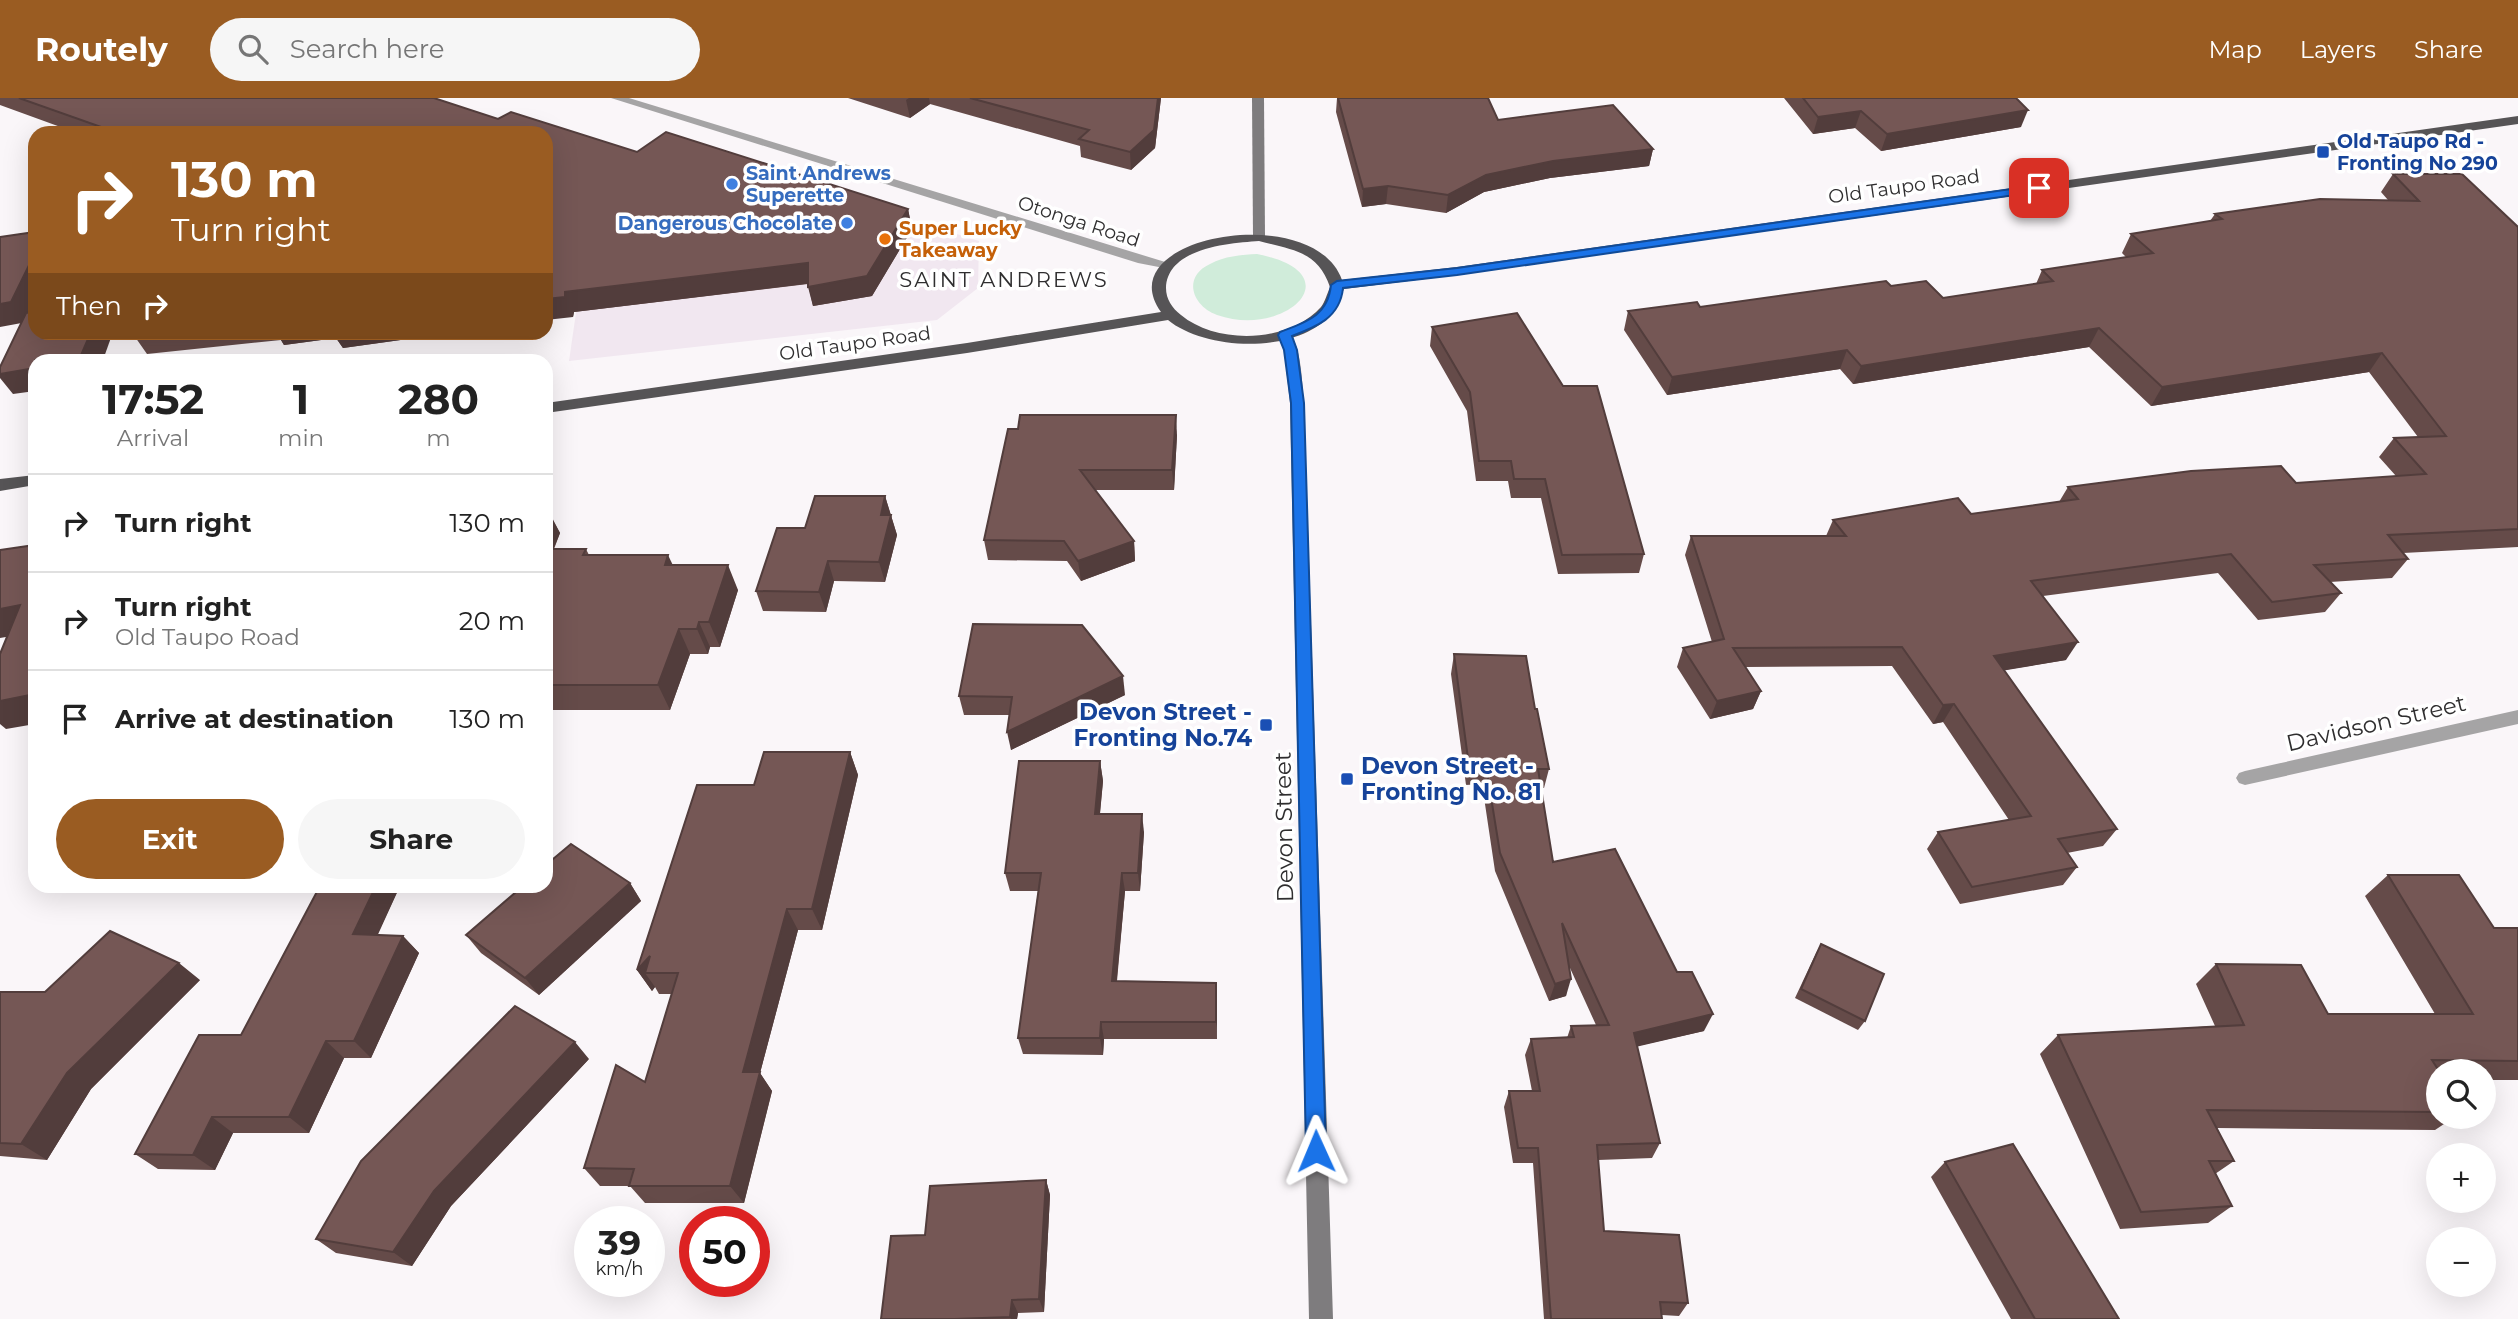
<!DOCTYPE html>
<html lang="en">
<head>
<meta charset="utf-8">
<style>
  body { margin:0; font-family:Montserrat,sans-serif; background:#f6f6f6; color:#222; height:100vh; display:flex; flex-direction:column; font-size:26px; white-space:nowrap }
  * { box-sizing:border-box; margin:0 }
  p { font-size:23px; color:#767676 }
  .icon { flex:none; width:38px; height:38px; fill:none; stroke:currentColor; stroke-width:2; stroke-linecap:round; stroke-linejoin:round }
  .map { position:relative; flex:1; overflow:hidden }
  .sheet { position:absolute; left:28px; top:256px; width:525px; height:539px; display:flex; flex-direction:column; background:#fff; border-radius:21px; box-shadow:0 7px 28px #0002 }
  .sheet>* { flex:none }
  .hud { position:absolute; left:28px; top:28px; width:525px; height:214px; border-radius:21px; box-shadow:0 7px 28px #0002; background:#9a5c22; color:#fff; overflow:hidden }
  .buttons { position:absolute; left:2426px; top:961px; display:grid; gap:14px }
  .buttons a { display:grid; place-items:center; width:70px; height:70px; border-radius:50%; background:#fff; box-shadow:0 7px 28px #0002; font-size:35px }
  .speed { position:absolute; left:574px; top:1108px; display:flex; gap:14px; font-size:35px; font-weight:700; text-align:center }
  .speed>* { display:grid; place-content:center; width:91px; height:91px; border-radius:50%; background:#fff; box-shadow:0 7px 28px #0002; line-height:1 }
  .speed small { font-size:18px; font-weight:400 }
  .speed .limit { border:10px solid #d22; background:#fff; color:#111 }
  .pin { position:absolute; display:grid; place-items:center; width:60px; height:60px; color:#fff; margin:-30px; border-radius:14px; box-shadow:0 4px 10px #0006 }
  .me { position:absolute; width:77px; margin:-38px; rotate:359deg; stroke-linejoin:round; filter:drop-shadow(0 0 5px #0008) }
  .turn { display:flex; align-items:center; gap:24px; height:147px; padding:0 28px; font-size:32px }
  .turn .icon { width:91px; height:91px; stroke-width:2.5 }
  .turn b { display:block; font-size:49px; line-height:60px }
  .then { display:flex; align-items:center; height:66px; padding:0 28px; background:#0003; gap:14px; font-size:26px }
  .eta { display:flex; justify-content:space-evenly; align-items:center; height:119px; text-align:center }
  .eta b { font-size:42px; font-weight:700; line-height:49px }
  .action { display:flex; gap:14px; margin-top:auto; padding:14px 28px }
  .action a { flex:1; height:80px; border-radius:42px; background:#9a5c22; color:#fff; font-size:28px; font-weight:700; line-height:80px; text-align:center }
  .action a+a { background:#f6f6f6; color:#222 }
  ul { padding:0; list-style:none }
  li { display:flex; align-items:center; gap:21px; height:98px; padding:0 28px; border-top:2px solid #e0e0e0 }
  li div { flex:1 }
  li b { display:block; font-size:26px }
  li em { font-style:normal }
  header { display:flex; align-items:center; gap:42px; box-sizing:border-box; height:98px; padding:0 35px; background:#9a5c22; color:#fff }
  header strong { font-size:33px }
  nav { display:flex; gap:38px; margin-inline-start:auto; font-size:24px }
  .search { width:490px; height:63px; background:#f6f6f6; display:flex; align-items:center; gap:18px; box-sizing:border-box; padding:0 24px; border-radius:38px; color:#767676; font-size:26px }
  .map>svg:first-child { display:block }
</style>
</head>
<body>
<header>
<strong>Routely</strong>
<div class="search"><svg class="icon" aria-label="search" viewBox="0 0 24 24"><circle cx="10" cy="10" r="6"/><path d="M15 15l6 6"/></svg>Search here</div>
<nav><a>Map</a><a>Layers</a><a>Share</a></nav>
</header>
<div class="map">
<svg width="2518" height="1221" viewBox="0 0 2518 1221">
  <rect width="100%" height="100%" fill="#faf6f9"/>
  <path fill="#f1e7f0" d="M719 61 979 143 978 190 937 222 569 263 586 146Z"/>
  <path fill="#d0ecda" d="M1257 156C1355 175 1286 241 1217 217 1192 208 1182 179 1210 166 1225 158 1240 157 1257 156Z"/>
  <g fill="none" stroke-linecap="round" stroke-linejoin="round">
    <path fill="#a5a4a5" fill-rule="evenodd" d="M2518 612V626L2245 687 2239 685 2236 680 2239 675 2245 673Z"/>
    <path fill="#a5a4a5" fill-rule="evenodd" d="M611 0H629L1175 167 1169 171 1138 165Z"/>
    <g fill="#7e7c7e" fill-rule="evenodd">
      <path d="M1252 0H1264L1265 139 1259 143 1253 139Z"/>
      <path d="M1285 233C1302 239 1302 288 1304 305L1333 1221H1309L1290 305 1284 252 1278 237Z"/>
    </g>
    <g fill="#565456" fill-rule="evenodd">
      <path d="M2518 18V26L1457 177 1344 191C1341 197 1339 205 1335 211 1304 257 1207 254 1168 222L967 255 546 315V305L967 245 1161 214C1106 138 1314 102 1342 182L1457 169ZM1259 143C1292 152 1318 153 1330 189 1327 196 1325 204 1321 209 1289 245 1217 247 1181 217 1172 210 1166 201 1166 190 1167 150 1229 145 1259 143Z"/>
      <path d="M35 377V387L0 393V381Z"/>
    </g>
  </g>
  <g fill="#654b49">
    <path d="M0 0H434L498 21 637 54 908 111 912 131 872 198 813 208 808 186 574 214 573 219 546 35H77L0 7Z"/>
    <path d="M848 0H1161L1155 50 1131 72 1081 59 1080 48 930 6 910 20Z"/>
    <path d="M1337 0 1498 22 1653 51 1649 68 1550 80 1484 94 1446 115 1386 106 1362 109 1336 14Z"/>
    <path d="M1784 0H2016L2021 29 1881 53 1855 30 1813 36Z"/>
    <path d="M2393 76 2518 129V449L2403 455 2408 461 2392 480 2330 484 2341 495 2325 514 2258 522 2218 475 2043 498 2066 562 2004 572 2117 731 2103 748 2067 755 2077 769 2063 787 1960 806 1927 751 1938 734 2009 722 1943 624 1933 626 1892 568 1745 569 1761 593 1753 611 1710 621 1677 569 1683 550 1712 544 1685 457 1691 438H1826L1833 422 1971 416 2059 404 2068 389 2296 385 2396 378 2379 359 2394 340 2418 339 2369 274 2151 308 2089 249 1853 286 1840 271 1667 297 1624 232 1628 213 1700 209 1891 188 1943 200 2036 186 2042 172 2126 159 2122 155 2131 136 2210 123 2215 116 2388 102 2381 94Z"/>
    <path d="M1432 229 1644 456 1639 475 1558 476 1541 400H1511L1508 383H1476L1467 313 1430 248Z"/>
    <path d="M134 234H458L343 250 336 240 284 247 281 242 147 256 133 236Z"/>
    <path d="M1008 331 1177 337 1174 392H1095L1134 443 1135 463 1081 483 1067 463 988 462 984 442Z"/>
    <path d="M885 398 897 437 885 484 834 483 826 514 763 513 756 493 805 430Z"/>
    <path d="M546 410 560 435 554 451H586L589 457 673 467 738 492 720 549H710L708 556H690L670 612H550L546 622Z"/>
    <path d="M1454 556 1535 611 1549 671 1544 690H1541L1553 764 1704 933 1637 948 1660 1045 1652 1060 1598 1062 1604 1133 1688 1205 1679 1218 1662 1217V1221H1544L1533 1065H1513L1504 1009 1509 993H1532L1525 957 1531 941 1567 940 1571 928 1596 927 1570 870 1566 898 1549 903 1495 773 1482 686 1466 687 1451 576Z"/>
    <path d="M1125 597 1011 652 1009 617H964L959 598Z"/>
    <path d="M850 654 858 677 822 832H798L760 975 772 993 744 1105H645L630 1088H600L584 1070 645 984 672 896H659L655 889 652 893 637 872Z"/>
    <path d="M1100 663 1103 683 1100 716 1144 734 1140 793H1125L1117 883 1216 885 1217 941H1104L1103 957 1023 956 1018 940 1038 793H1010L1005 775Z"/>
    <path d="M2388 777 2494 830H2518V982H2483V973H2438V1018H2456L2435 1032 2217 1030 2234 1063 2215 1076 2232 1108 2208 1125 2120 1131 2040 956 2058 937 2215 928 2196 886 2216 866 2328 916H2435L2365 798Z"/>
    <path d="M630 785 641 803 539 897 481 855 466 837Z"/>
    <path d="M400 788 377 837 403 838 419 855 371 960H344L309 1035H233L215 1072 158 1071 135 1056 241 937Z"/>
    <path d="M1821 846 1865 923 1858 932 1795 900 1816 855Z"/>
    <path d="M200 882 91 991 47 1062 0 1058V894H45Z"/>
    <path d="M589 961 451 1108 412 1168 336 1155 316 1141Z"/>
    <path d="M1945 1064 2119 1221H2011L1931 1079Z"/>
    <path d="M1046 1082 1050 1097 1044 1214 1018 1215 1017 1221H881L925 1137Z"/>
  </g>
  <g fill="#523d3c">
    <path d="M909 0H929L930 6 910 20 906 2Z"/>
    <path d="M1158 0H1161L1155 50 1131 72 1130 54Z"/>
    <path d="M2028 12 2021 29 1881 53 1887 36Z"/>
    <path d="M1861 13 1855 30 1813 36 1818 19Z"/>
    <path d="M1653 51 1649 68 1550 80 1484 94 1446 115 1448 97 1486 77 1553 63Z"/>
    <path d="M1388 88 1386 106 1362 109 1363 91Z"/>
    <path d="M908 111 912 131 872 198 813 208 808 189Z"/>
    <path d="M35 155V207L27 224 0 229V206Z"/>
    <path d="M808 165 813 185 574 214 573 219 546 222V201L565 194Z"/>
    <path d="M2099 230 2089 249 1853 286 1861 268Z"/>
    <path d="M91 234H113L103 262H79Z"/>
    <path d="M276 234H458L343 250 336 240 284 247Z"/>
    <path d="M1847 252 1840 271 1667 297 1672 279Z"/>
    <path d="M2382 255 2369 274 2151 308 2162 289Z"/>
    <path d="M35 270V293L13 296 0 280V276Z"/>
    <path d="M1176 317 1177 337 1174 392 1172 372Z"/>
    <path d="M885 398 897 437 885 484 879 464 881 417Z"/>
    <path d="M547 410 560 435 546 469V413Z"/>
    <path d="M1134 443 1135 463 1081 483 1078 463Z"/>
    <path d="M668 457 680 482 665 467Z"/>
    <path d="M828 463 834 483 826 514 819 494Z"/>
    <path d="M728 467 738 492 720 549 709 524Z"/>
    <path d="M20 507 35 534 0 540V511Z"/>
    <path d="M699 524 710 549 708 556 697 531Z"/>
    <path d="M679 531 690 556 670 612 658 587Z"/>
    <path d="M2078 544 2066 562 1983 576 1994 558Z"/>
    <path d="M1123 578 1125 597 1011 652 1007 634Z"/>
    <path d="M1761 593 1753 611 1710 621 1717 603Z"/>
    <path d="M35 596V626L6 631 0 626V603Z"/>
    <path d="M546 605 550 612 546 622Z"/>
    <path d="M1954 606 1943 624 1933 626 1943 607Z"/>
    <path d="M850 654 858 677 822 832 812 811Z"/>
    <path d="M1100 663 1103 683 1098 734 1095 716Z"/>
    <path d="M1142 716 1144 734 1140 793 1138 775Z"/>
    <path d="M1122 775 1125 793 1115 900 1112 883Z"/>
    <path d="M630 785 641 803 539 897 525 880Z"/>
    <path d="M376 788H400L370 854 353 836Z"/>
    <path d="M787 811 798 832 760 975 772 993 744 1105 730 1088 743 974Z"/>
    <path d="M403 838 419 855 371 960 354 943Z"/>
    <path d="M650 858 645 875 655 889 652 893 637 872Z"/>
    <path d="M179 865 200 882 91 991 47 1062 21 1046 67 975Z"/>
    <path d="M1571 881 1566 898 1549 903 1555 886Z"/>
    <path d="M1216 885 1217 903V941L1216 924Z"/>
    <path d="M1713 916 1704 933 1627 951 1634 935Z"/>
    <path d="M1101 924 1104 941 1103 957 1100 940Z"/>
    <path d="M326 943 344 960 309 1035 289 1019Z"/>
    <path d="M575 944 589 961 451 1108 412 1168 393 1154 434 1093Z"/>
    <path d="M212 1019 233 1035 215 1072 193 1057Z"/>
    <path d="M1046 1082 1050 1097 1044 1214 1039 1201Z"/>
    <path d="M1012 1202 1018 1215 1017 1221H1011L1010 1219Z"/>
  </g>
  <g fill="#755755" stroke="#523d3c" stroke-width="2">
    <path d="M19 0H434L498 21 511 14 637 54 666 34 908 111 867 178 808 189V165L565 194V199L546 201V35H118Z"/>
    <path d="M970 0H1158L1154 32 1130 54 1079 41 1089 32Z"/>
    <path d="M1338 0H1488L1498 22 1613 7 1653 51 1553 63 1486 77 1448 97 1388 88 1363 91Z"/>
    <path d="M1803 0H2016L2028 12 1887 36 1861 13 1818 19Z"/>
    <path d="M2393 76H2462L2518 129V431L2388 437 2408 461 2314 467 2341 495 2272 504 2231 456 2031 483 2078 544 1994 558 2117 731 2058 741 2077 769 1972 789 1938 734 2031 718 1954 606 1943 607 1902 549 1733 550 1761 593 1717 603 1683 550 1724 541 1691 438H1846L1833 422 1958 400 1971 416 2078 401 2068 389 2191 373 2281 368 2296 385 2426 376 2394 340 2446 338 2382 255 2162 289 2099 230 1861 268 1847 252 1672 279 1628 213 1697 204 1700 209 1886 183 1891 188 1926 183 1943 200 2053 183 2042 172 2153 155 2131 136 2222 121 2215 116 2320 101 2419 103Z"/>
    <path d="M35 134V155L11 204 0 206V139Z"/>
    <path d="M35 213V234H91L79 262H35V270L0 276V269L26 215Z"/>
    <path d="M1517 215 1563 288H1597L1644 456 1562 457 1545 381H1514L1511 363H1479L1470 294 1432 229Z"/>
    <path d="M1020 317H1176L1172 372H1080L1134 443 1078 463 1064 443 984 442 1008 331H1018Z"/>
    <path d="M815 398H885L881 417H891L879 464 828 463 819 494 756 493 777 430H805Z"/>
    <path d="M35 447V596L0 603V556L20 507 0 511V452Z"/>
    <path d="M546 451H586L583 457H668L665 467H728L709 524H699L697 531H679L658 587H546Z"/>
    <path d="M973 526 1082 527 1123 578 1007 634 1012 599 959 598Z"/>
    <path d="M1454 556 1526 558 1535 611H1537L1549 671H1538L1553 764 1615 751 1677 874H1692L1713 916 1634 935 1660 1045 1597 1047 1604 1133 1679 1137 1688 1205 1660 1204 1662 1221H1551L1538 1050H1518L1509 993H1540L1531 941 1574 939 1571 928 1609 927 1562 825 1571 881 1555 886 1500 755 1486 668H1469Z"/>
    <path d="M764 654H850L812 811H787L743 974H760L730 1088H629L634 1071 584 1070 616 967 645 984 678 875H645L650 858 637 872 697 687H754Z"/>
    <path d="M1019 663H1100L1095 716H1142L1138 775H1122L1112 883 1216 885V924H1101L1100 940H1018L1041 775H1005Z"/>
    <path d="M571 746 630 785 525 880 466 837 523 788H546V767Z"/>
    <path d="M2388 777H2459L2494 830H2518V963L2432 962 2439 973 2438 1014 2207 1012 2234 1063H2209L2232 1108 2141 1114 2058 937 2244 927 2216 866 2301 867 2328 916H2473Z"/>
    <path d="M320 788H376L353 836 403 838 354 943H326L289 1019H212L193 1057 135 1056 199 937H241Z"/>
    <path d="M110 833 179 865 67 975 21 1046 0 1045V894H45Z"/>
    <path d="M1821 846 1884 876 1865 923 1801 891Z"/>
    <path d="M515 908 575 944 434 1093 393 1154 316 1141 361 1063Z"/>
    <path d="M2013 1046 2119 1221H2035L1945 1064Z"/>
    <path d="M1046 1082 1039 1201 1012 1202 1010 1219 955 1221H881L891 1138 925 1137 930 1088Z"/>
  </g>
  <path fill="#1a73e8" stroke="#114b97" stroke-width="2" d="M2039 87 2044 90 2042 93 1457 177 1343 190C1340 220 1316 229 1292 238L1297 252 1304 305 1326 1053 1323 1060 1316 1063 1309 1060 1306 1053 1291 305 1284 252 1278 237 1280 234C1306 224 1328 218 1331 187L1337 183 1457 170Z"/>
  <g fill="#1a4fb4" stroke="#fff" stroke-width="2.5">
    <rect x="2316" y="47" width="14" height="14" rx="3.5"/>
    <rect x="1259" y="620" width="14" height="14" rx="3.5"/>
    <rect x="1340" y="674" width="14" height="14" rx="3.5"/>
  </g>
  <g fill="#3f7fe0" stroke="#fff" stroke-width="2.5">
    <circle cx="732" cy="86" r="7"/>
    <circle cx="847" cy="125" r="7"/>
  </g>
  <circle fill="#e8710a" stroke="#fff" stroke-width="2.5" cx="885" cy="141" r="7"/>
  <g text-anchor="middle" stroke-width="7" stroke-linejoin="round" paint-order="stroke">
    <g font-size="19" font-weight="bold" fill="#164399" stroke="#fff" text-anchor="start">
      <text x="2337" y="50">Old Taupo Rd -<tspan x="2337" dy="22">Fronting No 290</tspan></text>
    </g>
    <g font-size="19" font-weight="bold" fill="#366cbe" stroke="#fff" text-anchor="start">
      <text x="746" y="82">Saint Andrews<tspan x="746" dy="22">Superette</tspan></text>
      <text x="833" y="132" text-anchor="end">Dangerous Chocolate</text>
    </g>
    <g font-size="19" fill="#2f2e2f" stroke="#fff">
      <text transform="translate(1904 88) rotate(-8)" y="7">Old Taupo Road</text>
      <text transform="translate(1079 123) rotate(18)" y="7">Otonga Road</text>
      <text transform="translate(855 245) rotate(-8)" y="7">Old Taupo Road</text>
    </g>
    <g font-size="19" font-weight="bold" fill="#c56008" stroke="#fff" text-anchor="start">
      <text x="899" y="137">Super Lucky<tspan x="899" dy="22">Takeaway</tspan></text>
    </g>
    <g font-size="21" letter-spacing="2" fill="#2f2e2f" stroke="#fff">
      <text x="1004" y="189">SAINT ANDREWS</text>
    </g>
    <g font-size="23" font-weight="bold" fill="#164399" stroke="#fff" text-anchor="end">
      <text x="1252" y="622">Devon Street -<tspan x="1252" dy="26">Fronting No.74</tspan></text>
      <text x="1361" y="676" text-anchor="start">Devon Street -<tspan x="1361" dy="26">Fronting No. 81</tspan></text>
    </g>
    <g font-size="23" fill="#2f2e2f" stroke="#fff">
      <text transform="translate(2376 625) rotate(-13)" y="8">Davidson Street</text>
      <text transform="translate(1284 729) rotate(-91)" y="8">Devon Street</text>
    </g>
  </g>
</svg>
<div class="buttons">
<a><svg class="icon" aria-label="search" viewBox="0 0 24 24"><circle cx="10" cy="10" r="6"/><path d="M15 15l6 6"/></svg></a>
<a>+</a>
<a>−</a>
</div>
<div class="speed"><div>39<small>km/h</small></div><div class="limit">50</div></div>
<div class="pin" style="left:2039px;top:90px;background:#d93025"><svg class="icon" aria-label="arrive" viewBox="0 0 24 24"><path d="M6 21V4h12l-3 4 3 4H6"/></svg></div>
<svg class="me" style="left:1316px;top:1053px" viewBox="-20 -20 40 40"><path d="M0-17L14 15 0 8-14 15z" fill="#1a73e8" stroke="#fff" stroke-width="4"/></svg>
<div class="hud">
<div class="turn"><svg class="icon" aria-label="right" viewBox="0 0 24 24"><path d="M7 20v-9h11M14 6l5 5-5 5"/></svg><div><b>130 m</b>Turn right</div></div>
<div class="then">Then<svg class="icon" aria-label="right" viewBox="0 0 24 24"><path d="M7 20v-9h11M14 6l5 5-5 5"/></svg></div>
</div>
<section class="sheet">
<div class="eta">
<div><b>17:52</b><p>Arrival</p></div>
<div><b>1</b><p>min</p></div>
<div><b>280</b><p>m</p></div>
</div>
<ul>
<li><svg class="icon" aria-label="right" viewBox="0 0 24 24"><path d="M7 20v-9h11M14 6l5 5-5 5"/></svg><div><b>Turn right</b></div><em>130 m</em></li>
<li><svg class="icon" aria-label="right" viewBox="0 0 24 24"><path d="M7 20v-9h11M14 6l5 5-5 5"/></svg><div><b>Turn right</b><p>Old Taupo Road</p></div><em>20 m</em></li>
<li><svg class="icon" aria-label="arrive" viewBox="0 0 24 24"><path d="M6 21V4h12l-3 4 3 4H6"/></svg><div><b>Arrive at destination</b></div><em>130 m</em></li>
</ul>
<div class="action"><a>Exit</a><a>Share</a></div>
</section>
</div>
</body>
</html>
